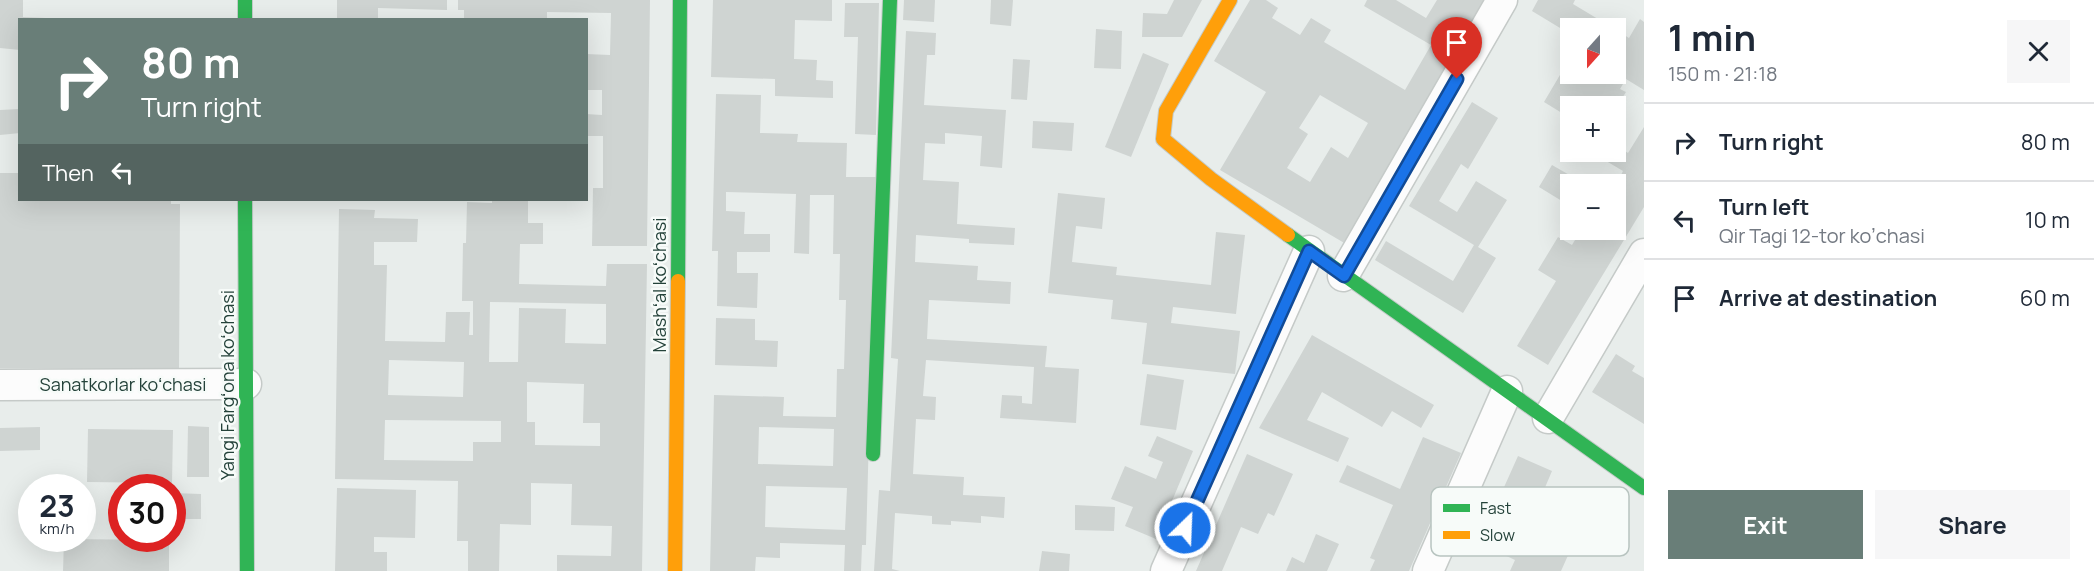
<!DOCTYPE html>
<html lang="en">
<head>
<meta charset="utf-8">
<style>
  body { margin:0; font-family:Manrope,sans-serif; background:#f6f6f7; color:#1f2937; height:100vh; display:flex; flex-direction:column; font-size:22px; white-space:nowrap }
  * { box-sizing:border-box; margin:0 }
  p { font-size:20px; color:#747a83 }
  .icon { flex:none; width:33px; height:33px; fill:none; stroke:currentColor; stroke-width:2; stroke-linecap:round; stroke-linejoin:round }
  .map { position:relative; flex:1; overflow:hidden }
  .side { display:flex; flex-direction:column; background:#fff; width:450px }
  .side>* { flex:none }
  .guide { position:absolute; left:18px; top:18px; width:570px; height:183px; border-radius:0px; box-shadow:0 6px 24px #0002; background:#697e78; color:#fff; overflow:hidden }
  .needle { width:39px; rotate:201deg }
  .buttons { position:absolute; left:1560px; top:18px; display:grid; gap:12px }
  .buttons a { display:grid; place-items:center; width:66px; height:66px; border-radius:0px; background:#fff; box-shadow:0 6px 24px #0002; font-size:30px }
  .speed { position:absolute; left:18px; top:474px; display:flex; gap:12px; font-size:30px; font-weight:700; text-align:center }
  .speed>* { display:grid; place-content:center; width:78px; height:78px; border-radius:50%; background:#fff; box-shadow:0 6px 24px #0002; line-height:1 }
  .speed small { font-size:15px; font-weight:400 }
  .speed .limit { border:9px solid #d22; background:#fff; color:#111 }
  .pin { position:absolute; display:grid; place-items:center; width:51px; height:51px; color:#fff; margin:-62px -26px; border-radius:50% 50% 50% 0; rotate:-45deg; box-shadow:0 0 6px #0007 }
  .pin .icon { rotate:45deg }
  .me { position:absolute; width:66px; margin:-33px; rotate:24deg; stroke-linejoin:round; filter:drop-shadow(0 0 4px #0008) }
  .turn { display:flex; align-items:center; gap:21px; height:126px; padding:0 24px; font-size:27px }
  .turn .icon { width:78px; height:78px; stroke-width:2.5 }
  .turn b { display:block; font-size:42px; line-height:51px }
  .then { display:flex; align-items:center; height:57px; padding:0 24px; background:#0003; gap:12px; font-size:22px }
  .round { display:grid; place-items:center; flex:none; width:63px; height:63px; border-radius:0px; background:#f6f6f7 }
  .headline { display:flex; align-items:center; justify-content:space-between; height:102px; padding:0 24px }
  h1 { font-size:36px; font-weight:700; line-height:45px }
  .action { display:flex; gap:12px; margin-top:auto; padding:12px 24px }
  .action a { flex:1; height:69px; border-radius:0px; background:#697e78; color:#fff; font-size:24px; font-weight:700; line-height:69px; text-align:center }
  .action a+a { background:#f6f6f7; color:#1f2937 }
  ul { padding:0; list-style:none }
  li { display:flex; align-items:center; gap:18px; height:78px; padding:0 24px; border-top:2px solid #e0e1e3 }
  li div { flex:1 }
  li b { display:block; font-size:22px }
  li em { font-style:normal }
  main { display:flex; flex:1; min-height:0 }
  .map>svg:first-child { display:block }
</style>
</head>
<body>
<main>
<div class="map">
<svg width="1644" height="571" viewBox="0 0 1644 571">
  <rect width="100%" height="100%" fill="#e8edeb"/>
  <g fill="#cfd4d2" fill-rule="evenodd">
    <path d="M0 0H23V17L46 18V20H20V50L0 48Z"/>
    <path d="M337 0H447V10L378 8V20H337Z"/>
    <path d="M458 0H650L647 246H592L593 188H603V136H586V114L602 115V90H586V54L610 55 611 13 547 12V20H464V10H458Z"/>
    <path d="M713 0H832V21L795 20 794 59 817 60 816 80 833 81V98L775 96V79L711 77Z"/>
    <path d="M904 0H935L934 22 903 20Z"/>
    <path d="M991 0H1013L1011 26 990 24Z"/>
    <path d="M1174 0H1202L1182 37H1142L1143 13 1167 14Z"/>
    <path d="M1250 0H1266L1278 8 1272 18 1300 35 1311 18 1331 30 1324 42 1405 90 1431 45 1364 6 1367 0H1396L1426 18 1437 0H1491L1346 244 1220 170 1266 92 1214 61ZM1320 95 1368 123 1348 158 1331 147 1310 182 1287 168 1308 134 1299 128Z"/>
    <path d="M1538 0H1575L1573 4 1613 28H1570V34L1532 11Z"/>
    <path d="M845 3H879L876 135 855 134 858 37H844Z"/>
    <path d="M1640 19 1644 22V90L1626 79 1620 89 1626 92 1617 106H1570V118L1544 102 1570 58V74H1616V30L1629 38Z"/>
    <path d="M1096 29 1122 31 1121 69 1094 68Z"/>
    <path d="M906 31 936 33 935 55H927L924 105 1006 110 1002 168 980 166 982 136 945 133V144L925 143 923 180 959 182 957 224 1015 228 1014 245 969 243V239L916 235 915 262 978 266 977 280 1011 282 1010 304 929 300 927 339 1047 346 1045 367 1079 369 1076 423 1000 418 1002 395 1022 396V403L1032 404 1034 367 926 360 923 396 936 397 935 420 916 419 913 474 964 477 963 495 1005 497 1004 518 981 516V523L951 521V525L932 524V516L895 513 892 569 900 571H874L879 490 890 491 898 359 891 358Z"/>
    <path d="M1143 53 1169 64 1131 157 1105 147Z"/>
    <path d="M1013 59 1030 60 1027 100 1011 99Z"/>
    <path d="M716 94 761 95 760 133 798 134 797 142 847 143 846 177H876L866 545H862L861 571H844L845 545 780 543V558L756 557 755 571H710L714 395 784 397 783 416 836 417 837 369H844L846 300H839L840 254H833L834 195H810L809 254 794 253 796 194 726 192V211L745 212 744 234H770V252H737V273H758L757 308 717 306 718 251H712ZM759 427 834 429 833 466 758 464ZM766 486 847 488 845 530 765 527Z"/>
    <path d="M1472 102 1498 118 1468 169 1461 164 1439 201 1457 212 1476 181 1507 200 1478 247 1496 258 1463 313 1375 260 1386 241 1453 281 1474 245 1409 206Z"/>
    <path d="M20 109V133L0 135V110Z"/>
    <path d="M1033 121 1074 123 1072 151 1032 148Z"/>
    <path d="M1644 127V207L1548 365 1517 346 1556 281 1538 270 1558 237 1572 245 1581 230H1616V185L1623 171 1591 152H1616V145L1628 153Z"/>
    <path d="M1552 165 1585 184H1570V206L1539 187Z"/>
    <path d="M0 173H20V200H171V204H180L179 369 0 368Z"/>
    <path d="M1058 193 1105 198 1102 229 1076 226 1072 262 1117 267 1116 275 1211 285 1216 232 1245 235 1236 314 1173 307 1171 323 1240 331 1235 374 1142 364 1147 323 1111 319 1113 300 1048 293Z"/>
    <path d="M492 200H528V223H543V244H520L519 284 606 286 607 264H647L642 571H557V555L611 556 612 526 571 525 572 484 531 483V525L500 524 499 571H468V541H457L458 481 335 479 339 209 375 210 374 218 418 219 417 242H374V265H387L385 341 445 342 446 312H470L469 335H473V301H462L463 243H466L467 202 492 203ZM490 302 606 304V344L565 343 566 309 519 308 518 362H489ZM389 360 464 362 463 397 388 395ZM527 382 584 384 583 423H600V446L535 445V422H527ZM385 420 501 421V442H473V461L384 460Z"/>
    <path d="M716 318 755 319V340L778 341 777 367 715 365Z"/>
    <path d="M1312 335 1434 405 1421 428 1392 411 1382 427 1322 392 1307 420 1349 438 1338 462 1259 428Z"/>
    <path d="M1616 354 1635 366 1632 371 1644 378V424L1592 392Z"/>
    <path d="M1147 374 1184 380 1176 430 1140 425Z"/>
    <path d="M188 426 209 427V477H187Z"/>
    <path d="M40 427V450L0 451V428Z"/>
    <path d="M88 429 173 430 172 483 87 482Z"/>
    <path d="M1157 436 1193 451 1156 539 1125 526 1133 507 1111 499 1125 466 1156 479 1163 462 1148 456Z"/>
    <path d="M1423 437 1461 453 1409 571H1370L1375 560 1370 558 1393 505 1339 482 1347 465 1400 489Z"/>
    <path d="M1247 454 1293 474 1274 516 1268 513 1258 534 1241 527 1222 571H1196Z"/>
    <path d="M1518 456 1552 471 1535 511 1579 531 1561 571H1510L1515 560 1479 543Z"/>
    <path d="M337 488 416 490 415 538 374 537V552H387V571H335Z"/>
    <rect x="115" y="493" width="7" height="25"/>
    <path d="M172 493 201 494V519H172Z"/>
    <path d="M1075 505 1115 507 1114 531 1075 530Z"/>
    <path d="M1316 534 1339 544 1327 571H1286L1292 557 1304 563Z"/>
    <path d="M64 539 169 540V571H63Z"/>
    <path d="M1042 551 1070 554 1069 571H1039Z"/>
  </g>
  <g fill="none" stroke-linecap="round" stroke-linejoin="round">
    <g stroke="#c5cac8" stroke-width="33">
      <g id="street">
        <path d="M1343 276 1502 0"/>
        <path d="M0 385 246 384"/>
        <path d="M1548 418 1644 254"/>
        <path d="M1166 571 1309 251"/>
        <path d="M1428 571 1507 391"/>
      </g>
    </g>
    <g stroke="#c3cbc8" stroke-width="16">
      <g id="fast">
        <path d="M245 0V20"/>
        <path d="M245 200 247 571"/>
        <path d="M1288 235 1644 488"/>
        <path d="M678 281 680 0"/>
        <path d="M873 454 890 0"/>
      </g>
    </g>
    <g stroke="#c3cbc8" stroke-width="16">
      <g id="slow">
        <path d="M1230 0 1166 111 1163 139 1211 179 1288 235"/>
        <path d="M675 571 678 281"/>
      </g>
    </g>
    <use href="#street" stroke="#fcfcfc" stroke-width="30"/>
    <use href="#fast" stroke="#30b455" stroke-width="14"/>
    <use href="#slow" stroke="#ff9f0a" stroke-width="14"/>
  </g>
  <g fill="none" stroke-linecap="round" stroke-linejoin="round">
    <g stroke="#114b97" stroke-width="15">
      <path id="route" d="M1185 528 1309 251 1344 276 1457 79"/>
    </g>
    <use href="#route" stroke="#1a73e8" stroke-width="10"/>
  </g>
  <g text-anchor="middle" stroke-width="5" stroke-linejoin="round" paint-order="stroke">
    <g font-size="18" fill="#24423a" stroke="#f7fbf9">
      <text transform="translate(660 285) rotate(-90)" y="6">Mashʻal koʻchasi</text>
      <text x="123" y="391">Sanatkorlar koʻchasi</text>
      <text transform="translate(228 385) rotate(-90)" y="6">Yangi Fargʻona koʻchasi</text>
    </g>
  </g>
  <rect x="1431" y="487" width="198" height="69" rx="9" fill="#f7fbf9" stroke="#b8c4c0" stroke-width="1.5"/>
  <rect x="1443" y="504" width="27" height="8" fill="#30b455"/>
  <rect x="1443" y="531" width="27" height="8" fill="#ff9f0a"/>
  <g font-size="16" fill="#24423a">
    <text x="1480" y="514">Fast</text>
    <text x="1480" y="541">Slow</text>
  </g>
</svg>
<div class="buttons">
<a><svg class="needle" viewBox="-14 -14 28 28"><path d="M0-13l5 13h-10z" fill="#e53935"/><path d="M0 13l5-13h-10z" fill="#747a83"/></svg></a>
<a>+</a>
<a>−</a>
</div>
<div class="speed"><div>23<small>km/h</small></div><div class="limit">30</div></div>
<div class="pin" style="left:1457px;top:79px;background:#d93025"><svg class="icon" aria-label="arrive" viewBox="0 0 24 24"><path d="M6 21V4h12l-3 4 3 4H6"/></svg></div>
<svg class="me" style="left:1185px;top:528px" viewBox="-20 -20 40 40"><circle r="17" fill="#1a73e8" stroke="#fff" stroke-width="3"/><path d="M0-11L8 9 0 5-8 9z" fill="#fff"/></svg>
<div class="guide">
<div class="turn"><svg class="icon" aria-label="right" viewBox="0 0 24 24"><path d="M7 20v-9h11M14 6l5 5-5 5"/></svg><div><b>80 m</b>Turn right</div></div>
<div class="then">Then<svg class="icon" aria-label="left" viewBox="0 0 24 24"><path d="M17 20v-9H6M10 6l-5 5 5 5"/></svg></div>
</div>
</div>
<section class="side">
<div class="headline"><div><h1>1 min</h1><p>150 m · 21:18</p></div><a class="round"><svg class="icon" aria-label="close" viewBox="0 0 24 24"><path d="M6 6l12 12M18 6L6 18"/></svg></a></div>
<ul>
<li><svg class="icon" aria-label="right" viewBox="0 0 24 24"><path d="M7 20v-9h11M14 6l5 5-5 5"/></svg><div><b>Turn right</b></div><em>80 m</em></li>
<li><svg class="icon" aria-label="left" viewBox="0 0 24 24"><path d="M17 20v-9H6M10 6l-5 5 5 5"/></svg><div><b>Turn left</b><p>Qir Tagi 12-tor koʼchasi</p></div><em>10 m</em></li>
<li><svg class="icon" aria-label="arrive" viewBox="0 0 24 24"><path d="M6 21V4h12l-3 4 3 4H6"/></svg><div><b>Arrive at destination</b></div><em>60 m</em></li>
</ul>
<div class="action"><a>Exit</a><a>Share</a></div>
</section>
</main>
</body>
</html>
